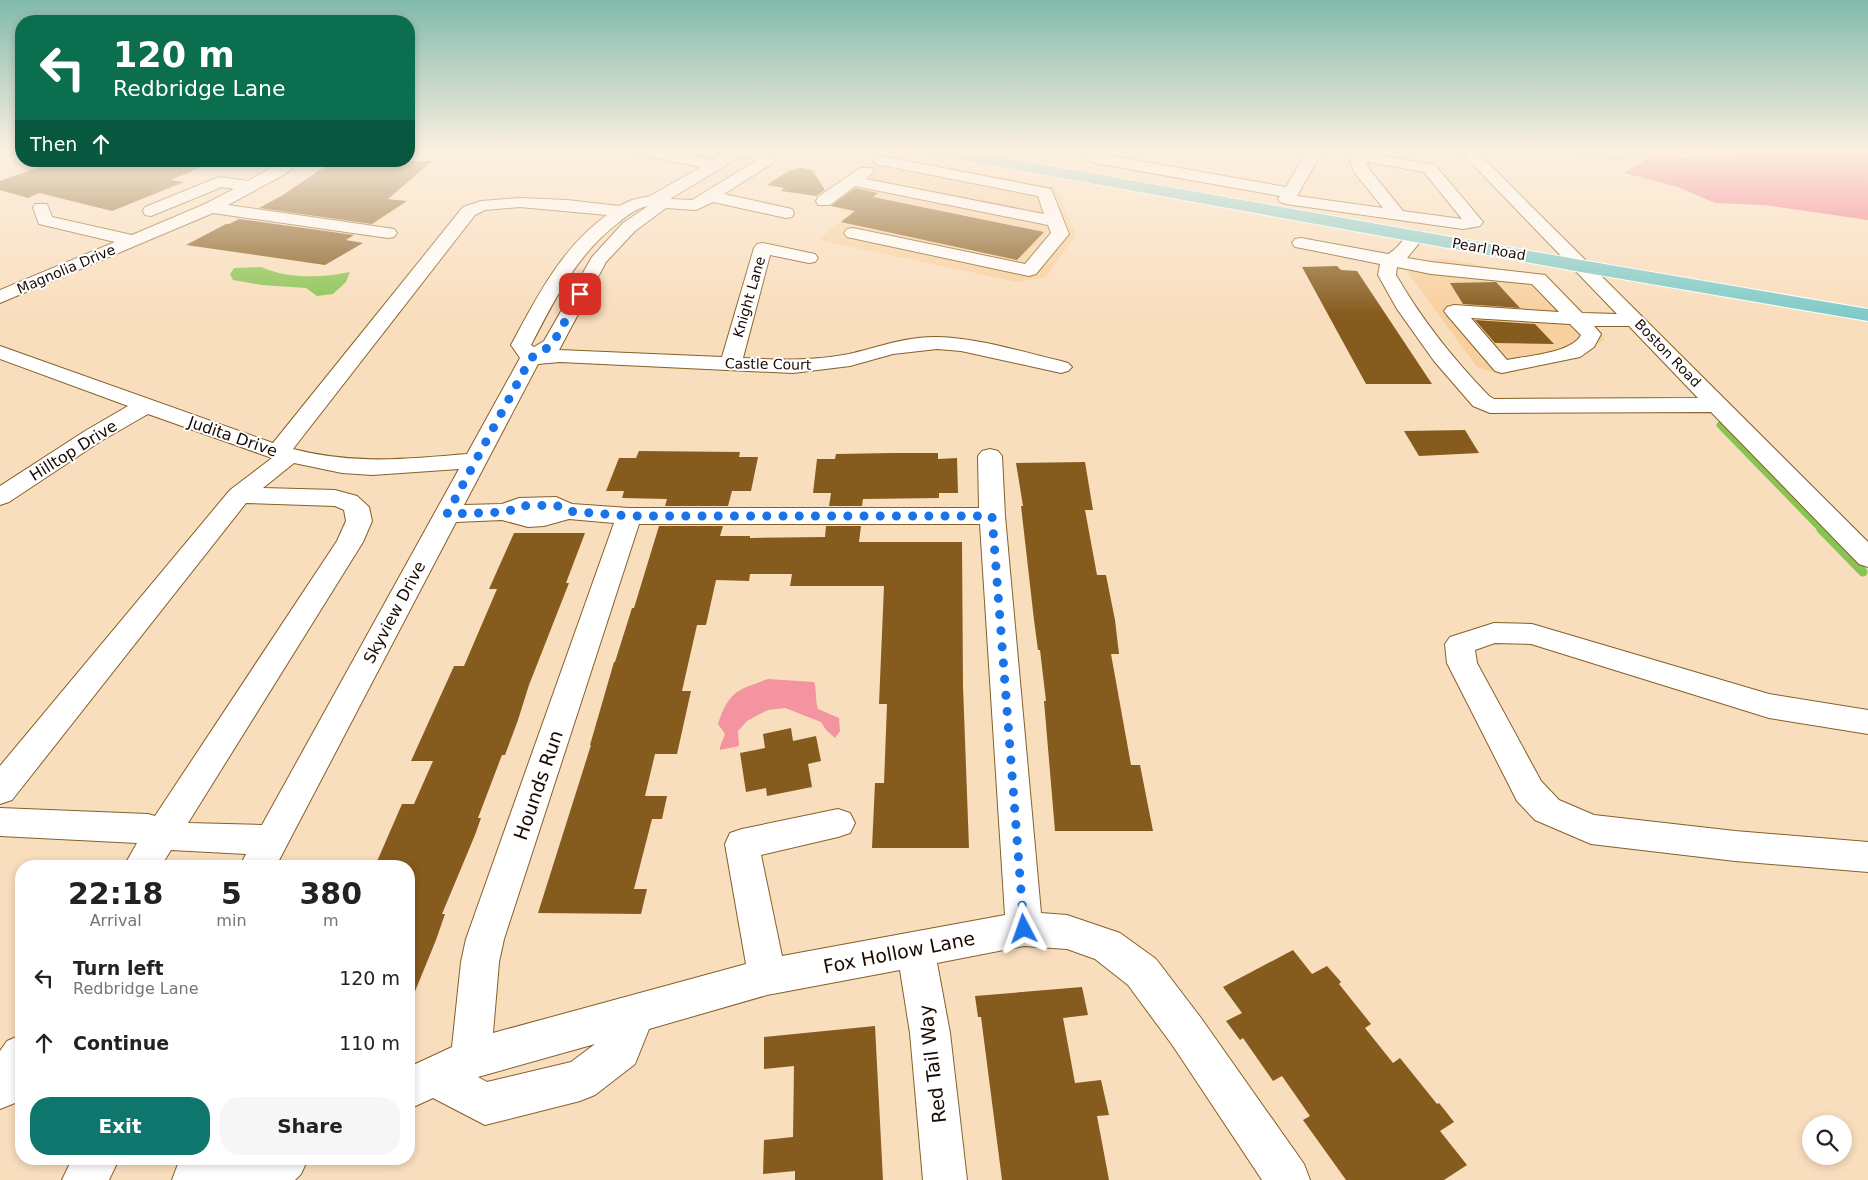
<!DOCTYPE html>
<html lang="en">
<head>
<meta charset="utf-8">
<style>
  body { margin:0; font-family:"DejaVu Sans",sans-serif; background:#f6f6f6; color:#222; height:100vh; display:flex; flex-direction:column; font-size:19px; white-space:nowrap }
  * { box-sizing:border-box; margin:0 }
  p { font-size:16px; color:#767676 }
  .icon { flex:none; width:28px; height:28px; fill:none; stroke:currentColor; stroke-width:2; stroke-linecap:round; stroke-linejoin:round }
  .map { position:relative; flex:1; overflow:hidden }
  .panel { position:absolute; left:15px; top:860px; width:400px; height:305px; display:flex; flex-direction:column; background:#fff; border-radius:20px; box-shadow:0 2px 8px #0003 }
  .panel>* { flex:none }
  .guide { position:absolute; left:15px; top:15px; width:400px; height:152px; border-radius:20px; box-shadow:0 2px 8px #0003; background:#0b6e4f; color:#fff; overflow:hidden }
  .fabs { position:absolute; left:1802px; top:1115px; display:grid; gap:10px }
  .fabs a { display:grid; place-items:center; width:50px; height:50px; border-radius:50%; background:#fff; box-shadow:0 2px 8px #0003; font-size:25px }
  .pin { position:absolute; display:grid; place-items:center; width:42px; height:42px; color:#fff; margin:-21px; border-radius:10px; box-shadow:0 2px 8px #0006 }
  .me { position:absolute; width:55px; margin:-28px; rotate:356deg; stroke-linejoin:round; filter:drop-shadow(0 0 4px #0008) }
  .turn { display:flex; align-items:center; gap:18px; height:105px; padding:0 15px; font-size:22px }
  .turn .icon { width:65px; height:65px; stroke-width:2.5 }
  .turn b { display:block; font-size:35px; line-height:42px }
  .then { display:flex; align-items:center; height:48px; padding:0 15px; background:#0003; gap:10px; font-size:19px }
  .eta { display:flex; justify-content:space-evenly; align-items:center; height:85px; text-align:center }
  .eta b { font-size:30px; font-weight:600; line-height:35px }
  .cta { display:flex; gap:10px; margin-top:auto; padding:10px 15px }
  .cta a { flex:1; height:58px; border-radius:20px; background:#0f766e; color:#fff; font-size:20px; font-weight:600; line-height:58px; text-align:center }
  .cta a+a { background:#f6f6f6; color:#222 }
  ul { padding:0; list-style:none }
  li { display:flex; align-items:center; gap:15px; height:65px; padding:0 15px }
  li div { flex:1 }
  li b { display:block; font-size:19px }
  li em { font-style:normal }
  .map>svg:first-child { display:block }
</style>
</head>
<body>
<div class="map">
<svg width="1868" height="1180" viewBox="0 0 1868 1180">
  <rect width="100%" height="100%" fill="#f9debd"/>
  <g fill="#f8d09f">
    <path d="M877 154 1057 187 1076 235 1046 277 1017 282 818 240 851 212 813 202Z"/>
    <path d="M1442 258 1548 278 1605 339 1580 355 1502 375 1477 367 1408 273 1426 261Z"/>
  </g>
  <path fill="#f394a0" d="M768 679 814 682C817 690 815 700 818 709L839 718 840 731 835 738 826 730 821 722 785 708 768 710 758 715 747 721 738 731 739 746 720 750V747L725 734 718 724C729 691 737 690 768 679Z"/>
  <path fill="#f07186" d="M1765 150H1868V220L1764 205 1715 203 1678 187 1624 173 1652 156 1699 159Z"/>
  <g fill="#89c353">
    <path d="M1574 150H1627L1633 153V156C1623 164 1582 159 1574 150Z"/>
    <path d="M261 267C289 279 321 278 350 272L346 282 333 294 317 296 306 288 262 285 233 280 230 274 234 268Z"/>
  </g>
  <g fill="none" stroke-linecap="round" stroke-linejoin="round">
    <path stroke="#89c353" stroke-width="7" d="M1720 425 1822 530"/>
    <path stroke="#89c353" stroke-width="9" d="M1821 529 1863 572"/>
  </g>
  <g fill="#865b1e">
    <path d="M56 161H215L171 180 184 182 112 211 39 193 28 198 0 190V181Z"/>
    <path d="M333 161H432L388 199 407 201 372 224 259 208 283 195Z"/>
    <path d="M801 168 812 170 825 190 816 196 781 191 784 188 767 185 790 170Z"/>
    <path d="M855 188 878 193 873 197 1044 232 1017 260 841 222 855 211 831 206Z"/>
    <path d="M239 219 354 235 346 240 363 243 325 265 186 245 226 224H229Z"/>
    <path d="M1337 266 1341 270 1357 271 1432 384H1366L1302 267Z"/>
    <path d="M1496 282 1520 308 1463 304 1450 283Z"/>
    <path d="M1475 320 1535 324 1554 344 1495 343Z"/>
    <path d="M1465 430 1479 453 1419 456 1404 431Z"/>
    <path d="M639 451 740 452 739 457H758L751 491H732L728 506H665L667 499 622 498 624 491H606L619 458H636Z"/>
    <path d="M892 453H938V459L957 458 958 493H939V498L863 499 862 506H829L831 493H813L817 459H835L836 454Z"/>
    <path d="M1085 462 1093 510H1085L1097 575H1106L1115 620 1119 654H1111L1131 765H1140L1153 831H1055L1044 701H1046L1040 650H1038L1034 620 1021 506H1023L1016 463Z"/>
    <path d="M659 526H723L720 536H750V538L825 537 826 526H861L859 542H962L963 686 969 848H872L875 783H884L887 704H879L884 586H790L792 574H750L749 581 716 580 706 625H697L682 691H691L677 754H655L645 796H667L662 819H652L634 889H647L641 914 538 913 591 745H590L614 662H615L632 608H634Z"/>
    <path d="M514 533H585L566 583H569L529 685 518 720 505 755H502L478 818H481L475 835 442 914H445L436 940 409 1006V866H375L402 804H414L433 761H411L454 666H464L497 589H489Z"/>
    <path d="M791 728 793 741 816 736 821 761 808 764 812 787 767 796 766 788 746 792 740 753 765 748 763 734Z"/>
    <path d="M1293 950 1312 974 1327 966 1341 982 1339 984 1371 1024 1365 1028 1393 1063 1400 1058 1437 1104 1439 1103 1447 1113 1454 1122 1440 1131 1467 1165 1444 1180H1346L1303 1120 1310 1116 1282 1076 1273 1081 1243 1038 1240 1040 1226 1021 1242 1013 1223 987Z"/>
    <path d="M1082 987 1088 1015 1063 1018 1075 1083 1101 1080 1109 1115 1097 1116 1109 1180H1002L981 1017H978L975 996Z"/>
    <path d="M875 1026 883 1180H795V1171L763 1174 764 1140 793 1137 794 1066 764 1069V1037Z"/>
  </g>
  <g fill="none" stroke-linecap="round" stroke-linejoin="round">
    <g stroke="#875f28" stroke-width="2">
      <g id="minor">
        <path d="M633 150H663L680 153 685 150H702L695 156 712 160C718 157 724 151 730 150 743 146 766 150 774 161L771 164 724 194 792 209 794 213 792 217 786 218 713 202 696 210 666 208 635 231 606 262 559 350 722 357 754 248 757 244 763 243 815 254 818 258 815 262 809 263 770 255 743 358C778 360 814 361 849 354 879 347 907 336 938 337 978 338 1022 352 1061 361L1068 363 1072 367 1068 371 1061 373 961 351 937 349 893 354 850 366 793 373 560 362 538 364 464 505 502 504 519 498 556 497 572 504 629 508H979L978 456 982 451 990 449 998 451 1002 456 1005 516 1041 913 1067 915 1120 933 1156 959 1201 1018 1304 1164 1310 1180H1262L1173 1046 1128 985 1095 959 1067 949 1024 946 937 963 950 1033 967 1180H923L910 1033 900 970 767 995 649 1029 635 1064 595 1095 580 1101 485 1125 433 1098 409 1109V1067L452 1047 461 962 466 939 614 523 569 519 544 526 528 527 502 520 456 522 276 866H240L246 854 171 850 161 866H124L137 843 0 836V808L148 814 155 816 337 541 346 521 344 510 335 506 246 503 12 800 0 804V766L230 490 272 458 148 414 101 441 9 502 0 505V486L85 431 128 406 0 359V346L273 443 463 207 481 201 520 198 567 200 619 206 632 200 650 196 701 167 640 155 635 153ZM741 156 757 160 692 200 670 199ZM648 206 623 223 592 257 544 341 534 347 531 345C555 299 576 255 618 223 626 216 636 208 648 206ZM520 207 607 215C561 248 537 297 511 345L520 358 467 454C403 459 357 465 293 449L475 215 485 210ZM294 463 342 473 372 475 459 469 262 825 188 823 363 542 372 521 369 507 357 496 335 490 263 488ZM639 524H980L1005 915 782 956 761 855 838 837 850 833 855 823 850 813 838 809 742 829 730 833 725 844 746 964 493 1033 499 962 504 939ZM595 1044 571 1062 487 1082 478 1077Z"/>
        <path d="M1308 150H1323L1297 196 1383 208 1355 173 1350 161 1358 155V150H1372L1373 154 1435 165 1483 222 1480 226 1463 229 1286 204 1280 202 1278 199 1280 196 1095 163 1090 161 1087 158 1090 155 1095 153 1286 187ZM1368 162 1424 172 1462 219 1403 211 1369 169 1366 163Z"/>
        <path d="M1459 150H1475L1868 542V567L1859 564 1711 412 1490 413 1473 406 1434 361 1397 309 1378 275 1380 264 1301 248 1295 247 1292 243 1295 239 1301 238 1388 254C1402 247 1406 228 1422 232L1425 236 1407 258 1431 262 1545 275 1582 313 1617 314ZM1397 267 1431 274 1532 284 1559 312 1454 305 1447 307 1444 311 1447 315 1495 371 1502 373 1580 357 1594 347 1601 334 1594 326H1629L1698 398 1494 399 1489 396C1453 359 1422 320 1396 275ZM1471 318 1570 324 1581 335C1572 353 1526 356 1507 360Z"/>
        <path d="M881 156 1051 189 1069 234 1036 274 1029 276 847 237 844 233 847 229 853 228 1025 264 1051 233 1048 225 855 186 830 205H818L816 201 818 197 860 168H872L874 171 866 179 1044 214 1038 196 876 164 873 161 876 158Z"/>
        <path d="M283 161H301L285 174 228 205 388 228 394 229 397 233 394 237 388 238 213 213 0 303V290L115 242 39 224 33 208 35 204H47L52 217 132 235 205 204 234 189 222 187 151 216 145 215 143 211 145 207 214 179 220 177 248 181Z"/>
        <path d="M1494 623 1532 624 1769 694 1868 710V734L1769 718 1531 644 1495 643 1475 650 1477 663 1541 781 1559 800 1594 815 1735 831 1868 842V872L1735 861 1591 844 1535 820 1517 801 1447 663 1445 644 1450 637Z"/>
        <path d="M21 1035V1092L15 1103 0 1109V1051L7 1041Z"/>
        <path d="M72 1159H119L109 1180H62Z"/>
        <path d="M184 1159H238L237 1161 242 1159H308L301 1174 295 1180H172L178 1164Z"/>
      </g>
    </g>
    <g stroke="#fff" stroke-width="2">
      <path id="major" d="M926 150H959L1581 260 1868 309V321L1581 272 934 155 929 153Z"/>
    </g>
    <use href="#minor" fill="#fff" fill-rule="evenodd"/>
    <use href="#major" fill="#80cbc9" fill-rule="evenodd"/>
  </g>
  <linearGradient id="sky" x2="0" y2="1"><stop stop-color="#82baac"/><stop offset="0.48" stop-color="#fcf0e1"/><stop offset="1" stop-color="#fcf0e1" stop-opacity="0"/></linearGradient>
  <rect width="1868" height="315" fill="url(#sky)"/>
  <g fill="none" stroke-linecap="round" stroke-linejoin="round">
    <path stroke="#1a73e8" stroke-width="9" stroke-dasharray="0 16.2" d="M580 294 552 345 531 358 447 514 507 512 519 506 556 505 566 511 629 516H992L1024 929"/>
  </g>
  <g text-anchor="middle" stroke-width="4" stroke-linejoin="round" paint-order="stroke">
    <g font-size="14" fill="#190a00" stroke="#fff">
      <text transform="translate(1489 249) rotate(10)" y="5">Pearl Road</text>
      <text transform="translate(66 269) rotate(-23)" y="5">Magnolia Drive</text>
      <text transform="translate(749 297) rotate(-74)" y="5">Knight Lane</text>
      <text transform="translate(1668 353) rotate(46)" y="5">Boston Road</text>
      <text transform="translate(768 364) rotate(1)" y="5">Castle Court</text>
    </g>
    <g font-size="16" fill="#190a00" stroke="#fff">
      <text transform="translate(233 436) rotate(19)" y="6">Judita Drive</text>
      <text transform="translate(73 450) rotate(-32)" y="6">Hilltop Drive</text>
      <text transform="translate(394 612) rotate(-62)" y="6">Skyview Drive</text>
    </g>
    <g font-size="19" fill="#190a00" stroke="#fff">
      <text transform="translate(538 785) rotate(-71)" y="7">Hounds Run</text>
      <text transform="translate(899 952) rotate(-11)" y="7">Fox Hollow Lane</text>
      <text transform="translate(932 1064) rotate(-97)" y="7">Red Tail Way</text>
    </g>
  </g>
</svg>
<div class="fabs">
<a><svg class="icon" aria-label="search" viewBox="0 0 24 24"><circle cx="10" cy="10" r="6"/><path d="M15 15l6 6"/></svg></a>
</div>
<div class="pin" style="left:580px;top:294px;background:#d93025"><svg class="icon" aria-label="arrive" viewBox="0 0 24 24"><path d="M6 21V4h12l-3 4 3 4H6"/></svg></div>
<svg class="me" style="left:1024px;top:929px" viewBox="-20 -20 40 40"><path d="M0-17L14 15 0 8-14 15z" fill="#1a73e8" stroke="#fff" stroke-width="4"/></svg>
<div class="guide">
<div class="turn"><svg class="icon" aria-label="left" viewBox="0 0 24 24"><path d="M17 20v-9H6M10 6l-5 5 5 5"/></svg><div><b>120 m</b>Redbridge Lane</div></div>
<div class="then">Then<svg class="icon" aria-label="ahead" viewBox="0 0 24 24"><path d="M12 20V5M6 11l6-6 6 6"/></svg></div>
</div>
<section class="panel">
<div class="eta">
<div><b>22:18</b><p>Arrival</p></div>
<div><b>5</b><p>min</p></div>
<div><b>380</b><p>m</p></div>
</div>
<ul>
<li><svg class="icon" aria-label="left" viewBox="0 0 24 24"><path d="M17 20v-9H6M10 6l-5 5 5 5"/></svg><div><b>Turn left</b><p>Redbridge Lane</p></div><em>120 m</em></li>
<li><svg class="icon" aria-label="ahead" viewBox="0 0 24 24"><path d="M12 20V5M6 11l6-6 6 6"/></svg><div><b>Continue</b></div><em>110 m</em></li>
</ul>
<div class="cta"><a>Exit</a><a>Share</a></div>
</section>
</div>
</body>
</html>
